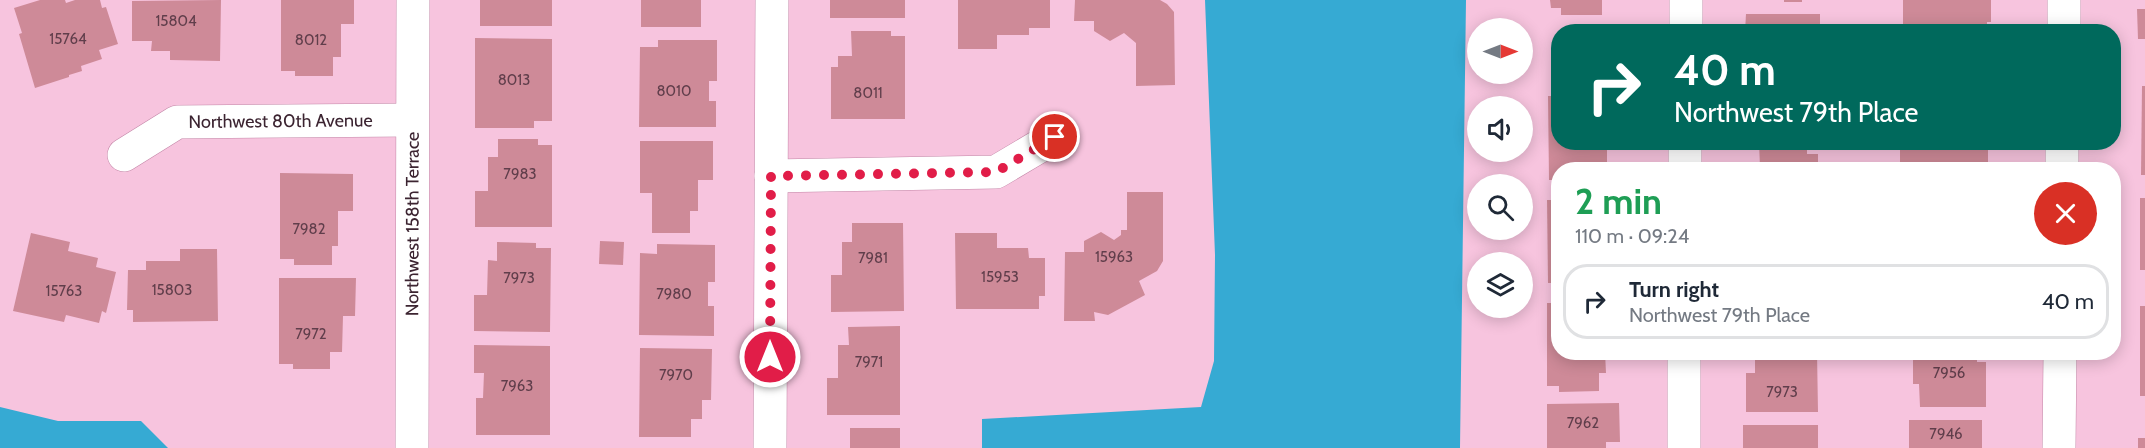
<!DOCTYPE html>
<html lang="en">
<head>
<meta charset="utf-8">
<style>
  body { margin:0; font-family:Cabin,sans-serif; background:#f2f2f3; color:#1f2937; height:100vh; display:flex; flex-direction:column; font-size:22px; white-space:nowrap }
  * { box-sizing:border-box; margin:0 }
  p { font-size:20px; color:#747a83 }
  .icon { flex:none; width:33px; height:33px; fill:none; stroke:currentColor; stroke-width:2; stroke-linecap:round; stroke-linejoin:round }
  .map { position:relative; flex:1; overflow:hidden }
  .drawer { position:absolute; left:1551px; top:162px; width:570px; height:198px; display:flex; flex-direction:column; background:#fff; border-radius:24px; box-shadow:0 3px 15px #0003 }
  .drawer>* { flex:none }
  .top-card { position:absolute; left:1551px; top:24px; width:570px; height:126px; border-radius:24px; box-shadow:0 3px 15px #0003; background:#00695c; color:#fff; overflow:hidden }
  .needle { width:39px; rotate:90deg }
  .tools { position:absolute; left:1467px; top:18px; display:grid; gap:12px }
  .tools a { display:grid; place-items:center; width:66px; height:66px; border-radius:50%; background:#fff; box-shadow:0 3px 15px #0003; font-size:30px }
  .pin { position:absolute; display:grid; place-items:center; width:51px; height:51px; color:#fff; margin:-26px; border:3px solid #fff; border-radius:50%; box-shadow:0 2px 6px #0007 }
  .me { position:absolute; width:66px; margin:-33px; rotate:0deg; stroke-linejoin:round; filter:drop-shadow(0 0 4px #0008) }
  .turn { display:flex; align-items:center; gap:21px; height:126px; padding:0 24px; font-size:27px }
  .turn .icon { width:78px; height:78px; stroke-width:2.5 }
  .turn b { display:block; font-size:42px; line-height:51px }
  .round { display:grid; place-items:center; flex:none; width:63px; height:63px; border-radius:32px; background:#f2f2f3 }
  .headline { display:flex; align-items:center; justify-content:space-between; height:102px; padding:0 24px }
  h1 { font-size:36px; font-weight:800; line-height:45px; color:#1e9e55 }
  ul { padding:0; list-style:none }
  li { display:flex; align-items:center; gap:18px; height:75px; margin:0 12px 9px; padding:0 12px; border:3px solid #e0e1e3; border-radius:24px }
  li div { flex:1 }
  li b { display:block; font-size:22px }
  li em { font-style:normal }
  .map>svg:first-child { display:block }
</style>
</head>
<body>
<div class="map">
<svg width="2145" height="448" viewBox="0 0 2145 448">
  <rect width="100%" height="100%" fill="#f7c4de"/>
  <g fill="#36aad3">
    <path d="M1205 0H1466L1460 448H982V419L1201 407 1214 361 1215 255Z"/>
    <path d="M0 407 58 421H141L168 448H0Z"/>
  </g>
  <g fill="#ce8a98">
    <path d="M40 0H65L66 3 75 0H100L102 8 106 7 118 44 99 50 102 59 81 66 82 71 69 75V77L35 88 19 34 22 33 14 8Z"/>
    <path d="M221 0 220 61 170 60V51H151L152 41H132V1Z"/>
    <path d="M281 0H354V24H341V57H333V76H295V71H281Z"/>
    <rect x="480" y="0" width="72" height="26"/>
    <rect x="641" y="0" width="60" height="27"/>
    <rect x="830" y="0" width="75" height="18"/>
    <path d="M958 0H1050V28H1029V35H997V49H958Z"/>
    <path d="M1075 0H1160L1167 4 1174 12 1175 85 1136 86V43L1124 33 1110 41 1094 31V21H1074Z"/>
    <path d="M1550 0H1602V15H1561V8H1551Z"/>
    <rect x="1784" y="0" width="18" height="2"/>
    <path d="M1903 0H1991V22H1987V32H1903Z"/>
    <path d="M2137 9H2145V39H2138Z"/>
    <path d="M1746 14H1820V32H1745Z"/>
    <path d="M851 31H891V36H905V119H831V67H838V56H852Z"/>
    <path d="M475 38 552 39V121H534V128H475Z"/>
    <path d="M658 40H717V81H709V101H716V127H639L640 47H658Z"/>
    <path d="M2142 86H2145V175H2141Z"/>
    <path d="M1548 96H1558V142H1607V166H1601V170H1558V180H1549Z"/>
    <path d="M498 139H538V145H552V227H475V191H488V157H498Z"/>
    <path d="M640 141H713V180H698V211H690V233H652V193H640Z"/>
    <path d="M1759 142H1807V154H1818V170H1753V168L1760 167Z"/>
    <path d="M1900 142H1971V149H1988V170H1900Z"/>
    <path d="M280 173 353 174V211H338V246H332V265H294V259H280Z"/>
    <path d="M1127 192H1163V261L1157 271 1139 281 1145 295 1108 315 1094 312 1095 321H1064L1065 252H1084V241L1101 232 1114 240 1121 235V230H1127Z"/>
    <rect x="2140" y="198" width="5" height="72"/>
    <path d="M1547 200H1558V283H1548Z"/>
    <path d="M852 223H903L904 311 831 312V275H842V242H852Z"/>
    <path d="M31 233 70 242 68 251 98 258 96 267 116 272 106 313 102 311 99 323 66 315 64 322 13 311Z"/>
    <path d="M955 233H997V248H1028L1029 258H1045V296H1039V309H956Z"/>
    <path d="M600 241 624 242 623 265 599 264Z"/>
    <path d="M497 242 536 243V248H551L550 332 474 331V295H487L488 260 497 261Z"/>
    <path d="M657 244 715 245V282H708V306H714V336L639 335 640 253 657 254Z"/>
    <path d="M180 249H217L218 321 133 322V310H127L128 270H146V261H180Z"/>
    <path d="M279 278H356L355 316H343L342 352H330V369H293V364H279Z"/>
    <path d="M1547 303H1558V352H1605L1606 373H1599V391L1559 392V386H1547Z"/>
    <rect x="2140" y="306" width="5" height="90"/>
    <path d="M900 326V415H827V378H838V345H849L848 327Z"/>
    <path d="M474 345 550 346V435H476V398H483L484 373H474Z"/>
    <path d="M640 348 712 349 711 400H702V419H691V437H639Z"/>
    <path d="M1755 352H1817L1818 412H1746V373H1755Z"/>
    <path d="M1913 352H1977V362H1986V407H1920L1919 384H1913Z"/>
    <path d="M1619 403 1620 442H1606V448H1547V404Z"/>
    <rect x="1909" y="420" width="73" height="28"/>
    <rect x="1743" y="425" width="75" height="23"/>
    <rect x="850" y="428" width="50" height="20"/>
    <rect x="2138" y="438" width="7" height="10"/>
  </g>
  <g fill="none" stroke-linecap="round" stroke-linejoin="round">
    <g stroke="#c386a7" stroke-width="34">
      <g id="minor">
        <path d="M1686 32V0"/>
        <path d="M2064 32V0"/>
        <path id="s1" d="M124 155 177 122 411 120"/>
        <path d="M1685 170V142"/>
        <path d="M2062 170V142"/>
        <path d="M771 176 996 172 1055 137"/>
        <path id="s2" d="M412 448 413 0"/>
        <path d="M770 448 772 0"/>
        <path d="M1684 448V352"/>
        <path d="M2059 448 2060 352"/>
      </g>
    </g>
    <use href="#minor" stroke="#fff" stroke-width="33"/>
  </g>
  <g fill="none" stroke-linecap="round" stroke-linejoin="round">
    <path stroke="#e11d48" stroke-width="10" stroke-dasharray="0 18" d="M770 357 771 176 996 172 1055 137"/>
  </g>
  <g text-anchor="middle" stroke-width="4.5" stroke-linejoin="round" paint-order="stroke">
    <g font-size="15" fill="#603e4b">
      <text x="176" y="26">15804</text>
      <text x="68" y="44">15764</text>
      <text x="311" y="45">8012</text>
      <text x="514" y="85">8013</text>
      <text x="674" y="96">8010</text>
      <text x="868" y="98">8011</text>
      <text x="520" y="179">7983</text>
      <text x="309" y="234">7982</text>
      <text x="1114" y="262">15963</text>
      <text x="873" y="263">7981</text>
      <text x="1000" y="282">15953</text>
      <text x="519" y="283">7973</text>
      <text x="172" y="295">15803</text>
      <text x="64" y="296">15763</text>
      <text x="674" y="299">7980</text>
      <text x="311" y="339">7972</text>
      <text x="869" y="367">7971</text>
      <text x="1949" y="378">7956</text>
      <text x="676" y="380">7970</text>
      <text x="517" y="391">7963</text>
      <text x="1782" y="397">7973</text>
      <text x="1583" y="428">7962</text>
      <text x="1946" y="439">7946</text>
    </g>
    <g font-size="18" fill="#3c2431" stroke="#fdd5e9">
      <text dy="6" stroke="none"><textPath href="#s1" startOffset="166">Northwest 80th Avenue</textPath></text>
      <text dy="6" stroke="none"><textPath href="#s2" startOffset="224">Northwest 158th Terrace</textPath></text>
    </g>
  </g>
</svg>
<div class="tools">
<a><svg class="needle" viewBox="-14 -14 28 28"><path d="M0-13l5 13h-10z" fill="#e53935"/><path d="M0 13l5-13h-10z" fill="#747a83"/></svg></a>
<a><svg class="icon" aria-label="sound" viewBox="0 0 24 24"><path d="M4 9h4l5-4v14l-5-4H4zM17 9q2 3 0 6"/></svg></a>
<a><svg class="icon" aria-label="search" viewBox="0 0 24 24"><circle cx="10" cy="10" r="6"/><path d="M15 15l6 6"/></svg></a>
<a><svg class="icon" aria-label="layers" viewBox="0 0 24 24"><path d="M12 4l9 5-9 5-9-5zM3 14l9 5 9-5"/></svg></a>
</div>
<div class="pin" style="left:1055px;top:137px;background:#d93025"><svg class="icon" aria-label="arrive" viewBox="0 0 24 24"><path d="M6 21V4h12l-3 4 3 4H6"/></svg></div>
<svg class="me" style="left:770px;top:357px" viewBox="-20 -20 40 40"><circle r="17" fill="#e11d48" stroke="#fff" stroke-width="3"/><path d="M0-11L8 9 0 5-8 9z" fill="#fff"/></svg>
<div class="top-card">
<div class="turn"><svg class="icon" aria-label="right" viewBox="0 0 24 24"><path d="M7 20v-9h11M14 6l5 5-5 5"/></svg><div><b>40 m</b>Northwest 79th Place</div></div>
</div>
<section class="drawer">
<div class="headline"><div><h1>2 min</h1><p>110 m · 09:24</p></div><a class="round" style="background:#d93025;color:#fff"><svg class="icon" aria-label="close" viewBox="0 0 24 24"><path d="M6 6l12 12M18 6L6 18"/></svg></a></div>
<ul>
<li><svg class="icon" aria-label="right" viewBox="0 0 24 24"><path d="M7 20v-9h11M14 6l5 5-5 5"/></svg><div><b>Turn right</b><p>Northwest 79th Place</p></div><em>40 m</em></li>
</ul>
</section>
</div>
</body>
</html>
